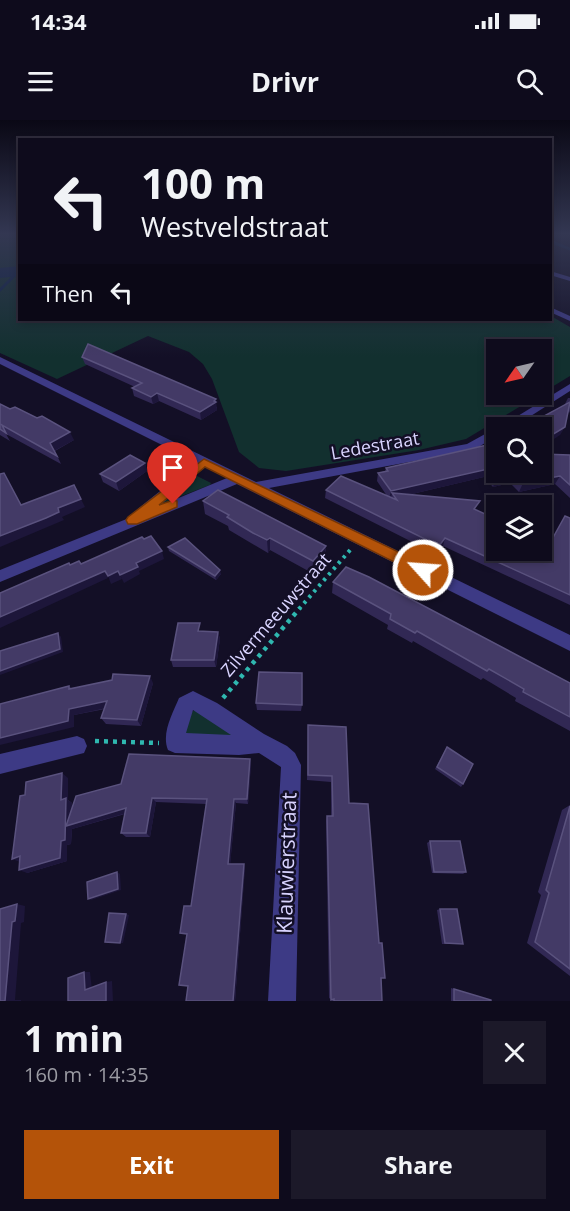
<!DOCTYPE html>
<html lang="en">
<head>
<meta charset="utf-8">
<style>
  body { margin:0; font-family:"Open Sans",sans-serif; background:#1c1929; color:#f1f3f6; height:100vh; display:flex; flex-direction:column; font-size:22px; white-space:nowrap }
  * { box-sizing:border-box; margin:0 }
  p { font-size:20px; color:#9b9ba3 }
  .icon { flex:none; width:33px; height:33px; fill:none; stroke:currentColor; stroke-width:2; stroke-linecap:round; stroke-linejoin:round }
  .map { position:relative; height:881px; overflow:hidden }
  .sheet { display:flex; flex-direction:column; background:#0e0b1c; flex:1 }
  .sheet>* { flex:none }
  .banner { position:absolute; left:18px; top:18px; width:534px; height:183px; border-radius:0px; box-shadow:0 3px 9px #0003,0 0 0 2px #2e2b3b; background:#0e0b1c; color:#f1f3f6; overflow:hidden }
  .needle { width:39px; rotate:236deg }
  .controls { position:absolute; left:486px; top:219px; display:grid; gap:12px }
  .controls a { display:grid; place-items:center; width:66px; height:66px; border-radius:0px; background:#0e0b1c; box-shadow:0 3px 9px #0003,0 0 0 2px #2e2b3b; font-size:30px }
  .pin { position:absolute; display:grid; place-items:center; width:51px; height:51px; color:#fff; margin:-62px -26px; border-radius:50% 50% 50% 0; rotate:-45deg; box-shadow:0 0 6px #0007 }
  .pin .icon { rotate:45deg }
  .me { position:absolute; width:66px; margin:-33px; rotate:296deg; stroke-linejoin:round; filter:drop-shadow(0 0 4px #0008) }
  .turn { display:flex; align-items:center; gap:21px; height:126px; padding:0 24px; font-size:27px }
  .turn .icon { width:78px; height:78px; stroke-width:2.5 }
  .turn b { display:block; font-size:42px; line-height:51px }
  .then { display:flex; align-items:center; height:57px; padding:0 24px; background:#0003; gap:12px; font-size:22px }
  .round { display:grid; place-items:center; flex:none; width:63px; height:63px; border-radius:0px; background:#1c1929 }
  .headline { display:flex; align-items:center; justify-content:space-between; height:102px; padding:0 24px }
  h1 { font-size:36px; font-weight:700; line-height:45px }
  .primary-button { display:flex; gap:12px; margin-top:auto; padding:12px 24px }
  .primary-button a { flex:1; height:69px; border-radius:0px; background:#b45309; color:#fff; font-size:24px; font-weight:700; line-height:69px; text-align:center }
  .primary-button a+a { background:#1c1929; color:#f1f3f6 }
  .status { display:flex; justify-content:space-between; align-items:center; height:42px; padding:0 30px; background:#0e0b1c; direction:ltr }
  .status svg { height:16px; fill:currentColor }
  header { display:flex; justify-content:space-between; align-items:center; height:78px; padding:0 24px; background:#0e0b1c; font-size:27px; font-weight:700 }
  .map>svg:first-child { display:block }
</style>
</head>
<body>
<div class="status"><b>14:34</b><svg viewBox="0 0 49 12"><path d="M0 12V9h3v3zM5 12V6h3v6zM10 12V3h3v9zM15 12V0h3v12zM26 1h20v11H26zM47 4h2v5h-2z"/></svg></div>
<header><svg class="icon" aria-label="menu" viewBox="0 0 24 24"><path d="M4 6h16M4 12h16M4 18h16"/></svg>Drivr<svg class="icon" aria-label="search" viewBox="0 0 24 24"><circle cx="10" cy="10" r="6"/><path d="M15 15l6 6"/></svg></header>
<div class="map">
<svg width="570" height="881" viewBox="0 0 570 881">
  <rect width="100%" height="100%" fill="#130f26"/>
  <g fill="#12302f">
    <path d="M0 114H19L20 200H550L551 196 570 207V256L542 273V230H496V274L539 275 466 319 419 330 286 351 259 348 239 332 212 259 203 244 189 232 148 216 57 259 0 233Z"/>
    <path d="M197 356 211 363 210 365 158 385 193 357Z"/>
    <path d="M195 590 235 613 226 619 184 613 190 593Z"/>
  </g>
  <g fill="none" stroke-linecap="round" stroke-linejoin="round">
    <g stroke="#0c2248" stroke-width="3">
      <path d="M550 121 570 129"/>
      <path d="M0 170 19 151"/>
    </g>
    <path fill="#0c2248" fill-rule="evenodd" d="M20 146V156L0 158V148Z"/>
    <path stroke="#2fb8b0" stroke-width="4" stroke-dasharray="3 4.5" stroke-linecap="butt" d="M299 489 351 429"/>
    <g stroke="#2fb8b0" stroke-width="4.5" stroke-dasharray="4 5" stroke-linecap="butt">
      <path d="M223 578 300 488"/>
      <path d="M95 621 159 623"/>
    </g>
    <g fill="#3d3a85" fill-rule="evenodd">
      <path d="M550 151 570 157V161L550 155Z"/>
      <path d="M550 187 570 196V201L550 192Z"/>
      <path d="M0 237 256 362 467 324 496 308V316L474 330 269 368 570 515V531L237 364 0 462V450L139 394 137 391 139 388 196 342 0 244ZM205 347 227 358 159 386Z"/>
      <path d="M570 264V271L512 308H498Z"/>
      <path d="M193 571 217 583 264 614 287 626 295 633 301 645 296 881H268L281 647 259 633 239 635 175 633 168 630C161 613 173 593 179 578ZM193 590 231 615 186 613Z"/>
      <path d="M77 616 84 619 87 626 84 633 0 654V634Z"/>
    </g>
  </g>
  <g fill="#312854">
    <path d="M82 237 217 287V290L201 300 159 281 153 284 134 276 132 268 135 267 85 244Z"/>
    <path d="M568 278H570V293L569 291 560 315 564 286Z"/>
    <path d="M0 284 74 320 55 331 61 344 6 314 10 321 0 315Z"/>
    <path d="M496 323V352L570 335V378L555 364 519 372 510 363 493 367 484 357 408 375 476 390 549 422 570 398V485L443 426 436 434 325 378 326 370 387 376 377 361 378 353 385 351 386 348Z"/>
    <path d="M145 343 147 351 119 371 103 362 100 354Z"/>
    <path d="M203 381 326 426 325 439 312 453 270 430 268 433 229 410 228 406 205 394Z"/>
    <path d="M168 427 221 454 216 460 169 431Z"/>
    <path d="M333 462 570 563V611L515 581 516 578 483 558 481 560 413 521 412 523 387 509 388 505 332 473Z"/>
    <path d="M202 511 218 512 220 519 216 547H173L171 540Z"/>
    <path d="M153 563 141 606 106 604 101 598 105 589 74 595V607L69 566 71 568Z"/>
    <path d="M256 583 302 585 301 591 257 590Z"/>
    <path d="M308 605 349 683 381 858 382 881H332V880L329 878 326 700 327 696H331V662L307 660Z"/>
    <path d="M447 627 463 664 461 667 435 649Z"/>
    <path d="M251 644 248 684 236 683 230 744 245 747 235 881H186L188 866 187 814 180 813 191 786 206 684 156 682 150 717H126L121 713 125 694 72 709 71 724 67 725V741L27 753 20 742 68 658V680L72 683V688Z"/>
    <path d="M570 685V856L527 823 541 775 538 772 562 690Z"/>
    <path d="M430 721 466 752 463 754 432 753 427 723Z"/>
    <path d="M440 789 463 824H442L437 790Z"/>
    <path d="M451 868 454 869 491 881H451Z"/>
  </g>
  <g fill="#1d163a">
    <path d="M157 273 159 281 153 284 151 277Z"/>
    <path d="M216 279 217 290 201 300 200 292Z"/>
    <path d="M565 307 560 315 542 327V321Z"/>
    <path d="M70 312 74 320 54 331 50 323Z"/>
    <path d="M145 343 147 351 119 371 116 362Z"/>
    <path d="M488 349 484 357 395 378 392 373 391 379H389L391 371Z"/>
    <path d="M514 355 510 363 493 367 496 358Z"/>
    <path d="M560 356 555 364 519 372 523 363Z"/>
    <path d="M81 379 85 387 62 397 64 400 0 427V416L58 388Z"/>
    <path d="M270 418V430L268 433 267 420Z"/>
    <path d="M445 418 443 426 436 434 439 426Z"/>
    <path d="M326 426 325 439 312 453 313 441Z"/>
    <path d="M162 431 164 439 139 451 140 454 124 463 120 455 136 443Z"/>
    <path d="M220 450 221 454 216 460 215 456Z"/>
    <path d="M105 451 108 458 0 508V497Z"/>
    <path d="M118 451 122 459 111 464 108 456Z"/>
    <path d="M218 512 220 519 216 547 214 540Z"/>
    <path d="M58 513 61 517 63 532 0 555V551Z"/>
    <path d="M150 556 153 563 141 606 137 600Z"/>
    <path d="M107 581 111 587 74 595V607L0 625V618L69 589Z"/>
    <path d="M250 639 251 644 248 684 247 679Z"/>
    <path d="M62 653 68 658V680L72 683V704L126 688 130 692 72 709 71 724 67 725V741L27 753 19 750 61 680Z"/>
    <path d="M152 678 156 682 150 717 146 713Z"/>
    <path d="M234 679 236 683 230 746 228 744Z"/>
    <path d="M20 736V742L12 739Z"/>
    <path d="M244 744 245 747 235 881H233Z"/>
    <path d="M117 752 120 754 121 770 91 780 88 779Z"/>
    <path d="M17 784 25 786 24 802 21 803 15 880H21V881H5L12 802Z"/>
    <path d="M126 794 129 795 123 823H120Z"/>
    <path d="M84 852H90L92 870H85Z"/>
    <path d="M112 861 113 881H106V862Z"/>
  </g>
  <g fill="#433a66" stroke="#5a527e" stroke-width="1.5">
    <path d="M88 224 216 279 214 281 216 282 200 292 157 273 151 277 132 268 142 263 82 237Z"/>
    <path d="M570 282 565 307 542 321V308H522Z"/>
    <path d="M0 284 10 289 15 287 37 298 42 296 70 312 50 323 57 336 2 305 6 313 0 309Z"/>
    <path d="M496 323V352H542V334L570 335V365L560 356 523 363 514 355 496 358 488 349 391 371 378 353 388 351 386 348Z"/>
    <path d="M130 335 145 343 116 362 100 354Z"/>
    <path d="M4 353 21 385 74 365 81 379 58 388 59 392 46 398 0 416V354Z"/>
    <path d="M341 356 397 380 392 373 480 381 474 389 496 399V430H542V419L550 423 565 396 570 398V475L445 418 439 426 326 370Z"/>
    <path d="M218 370 326 426 313 441 270 418 267 420 253 413 227 397 229 395 203 381Z"/>
    <path d="M151 416 162 431 136 443 138 447 120 455 118 451 108 456 105 451 0 497V473L69 443 70 445 79 441 81 444 142 417 144 419Z"/>
    <path d="M185 418 220 450 215 456 168 427Z"/>
    <path d="M346 447 369 457 570 563V597L523 572 524 569 489 549 487 551 417 511 415 513 390 499 391 494 333 462Z"/>
    <path d="M178 503H200L198 511 218 512 214 540H171Z"/>
    <path d="M58 513 60 529 0 551V531Z"/>
    <path d="M259 552 302 553V585L256 583Z"/>
    <path d="M113 554 150 556 137 600 101 598 107 581 69 589 68 601 0 618V584L69 566V569L112 560Z"/>
    <path d="M308 605 346 607 349 683 368 684 379 823H382L385 858H381L382 881H334V879L331 880 327 696H333L332 656 308 655Z"/>
    <path d="M447 627 473 644 463 664 437 647Z"/>
    <path d="M129 634 250 639 247 679H234L228 744H244L233 881H186L188 866 179 865 187 814 180 813 184 786H191L207 679 152 678 146 713H121L126 688 66 706 76 676 121 664Z"/>
    <path d="M62 653 61 680 66 678 65 720 61 721 60 738 19 750 20 736 12 739 20 676 25 675 26 662Z"/>
    <path d="M570 686V849L535 822 549 773 546 770Z"/>
    <path d="M430 721H460L466 752H434Z"/>
    <path d="M117 752 118 769 88 779 87 762Z"/>
    <path d="M17 784 15 801 12 802 5 881H0V789Z"/>
    <path d="M440 789H457L463 824 445 823Z"/>
    <path d="M109 793 126 794 120 823 105 822Z"/>
    <path d="M84 852 85 870 106 862V881H68V858Z"/>
    <path d="M454 869 491 880V881H454Z"/>
  </g>
  <linearGradient id="sky" x2="0" y2="1"><stop stop-color="#0a0815"/><stop offset="0.48" stop-color="#333752"/><stop offset="1" stop-color="#333752" stop-opacity="0"/></linearGradient>
  <rect width="570" height="237" fill="url(#sky)"/>
  <path fill="#b45309" stroke="#753606" stroke-width="1.5" d="M204 339 428 446 430 450 428 454H418L205 347 159 385 173 380 177 381V387L137 404H128L126 400 128 397Z"/>
  <g text-anchor="middle" stroke-width="5" stroke-linejoin="round" paint-order="stroke">
    <g font-size="18" fill="#d9d4ff" stroke="#130f26">
      <text transform="translate(375 326) rotate(-10)" y="6">Ledestraat</text>
      <text transform="translate(276 495) rotate(-49)" y="6">Zilvermeeuwstraat</text>
    </g>
    <g font-size="21" fill="#d9d4ff" stroke="#130f26">
      <text transform="translate(287 743) rotate(-88)" y="7">Klauwierstraat</text>
    </g>
  </g>
</svg>
<div class="controls">
<a><svg class="needle" viewBox="-14 -14 28 28"><path d="M0-13l5 13h-10z" fill="#e53935"/><path d="M0 13l5-13h-10z" fill="#9b9ba3"/></svg></a>
<a><svg class="icon" aria-label="search" viewBox="0 0 24 24"><circle cx="10" cy="10" r="6"/><path d="M15 15l6 6"/></svg></a>
<a><svg class="icon" aria-label="layers" viewBox="0 0 24 24"><path d="M12 4l9 5-9 5-9-5zM3 14l9 5 9-5"/></svg></a>
</div>
<div class="pin" style="left:173px;top:384px;background:#d93025"><svg class="icon" aria-label="arrive" viewBox="0 0 24 24"><path d="M6 21V4h12l-3 4 3 4H6"/></svg></div>
<svg class="me" style="left:423px;top:450px" viewBox="-20 -20 40 40"><circle r="17" fill="#b45309" stroke="#fff" stroke-width="3"/><path d="M0-11L8 9 0 5-8 9z" fill="#fff"/></svg>
<div class="banner">
<div class="turn"><svg class="icon" aria-label="left" viewBox="0 0 24 24"><path d="M17 20v-9H6M10 6l-5 5 5 5"/></svg><div><b>100 m</b>Westveldstraat</div></div>
<div class="then">Then<svg class="icon" aria-label="left" viewBox="0 0 24 24"><path d="M17 20v-9H6M10 6l-5 5 5 5"/></svg></div>
</div>
</div>
<section class="sheet">
<div class="headline"><div><h1>1 min</h1><p>160 m · 14:35</p></div><a class="round"><svg class="icon" aria-label="close" viewBox="0 0 24 24"><path d="M6 6l12 12M18 6L6 18"/></svg></a></div>
<div class="primary-button"><a>Exit</a><a>Share</a></div>
</section>
</body>
</html>
